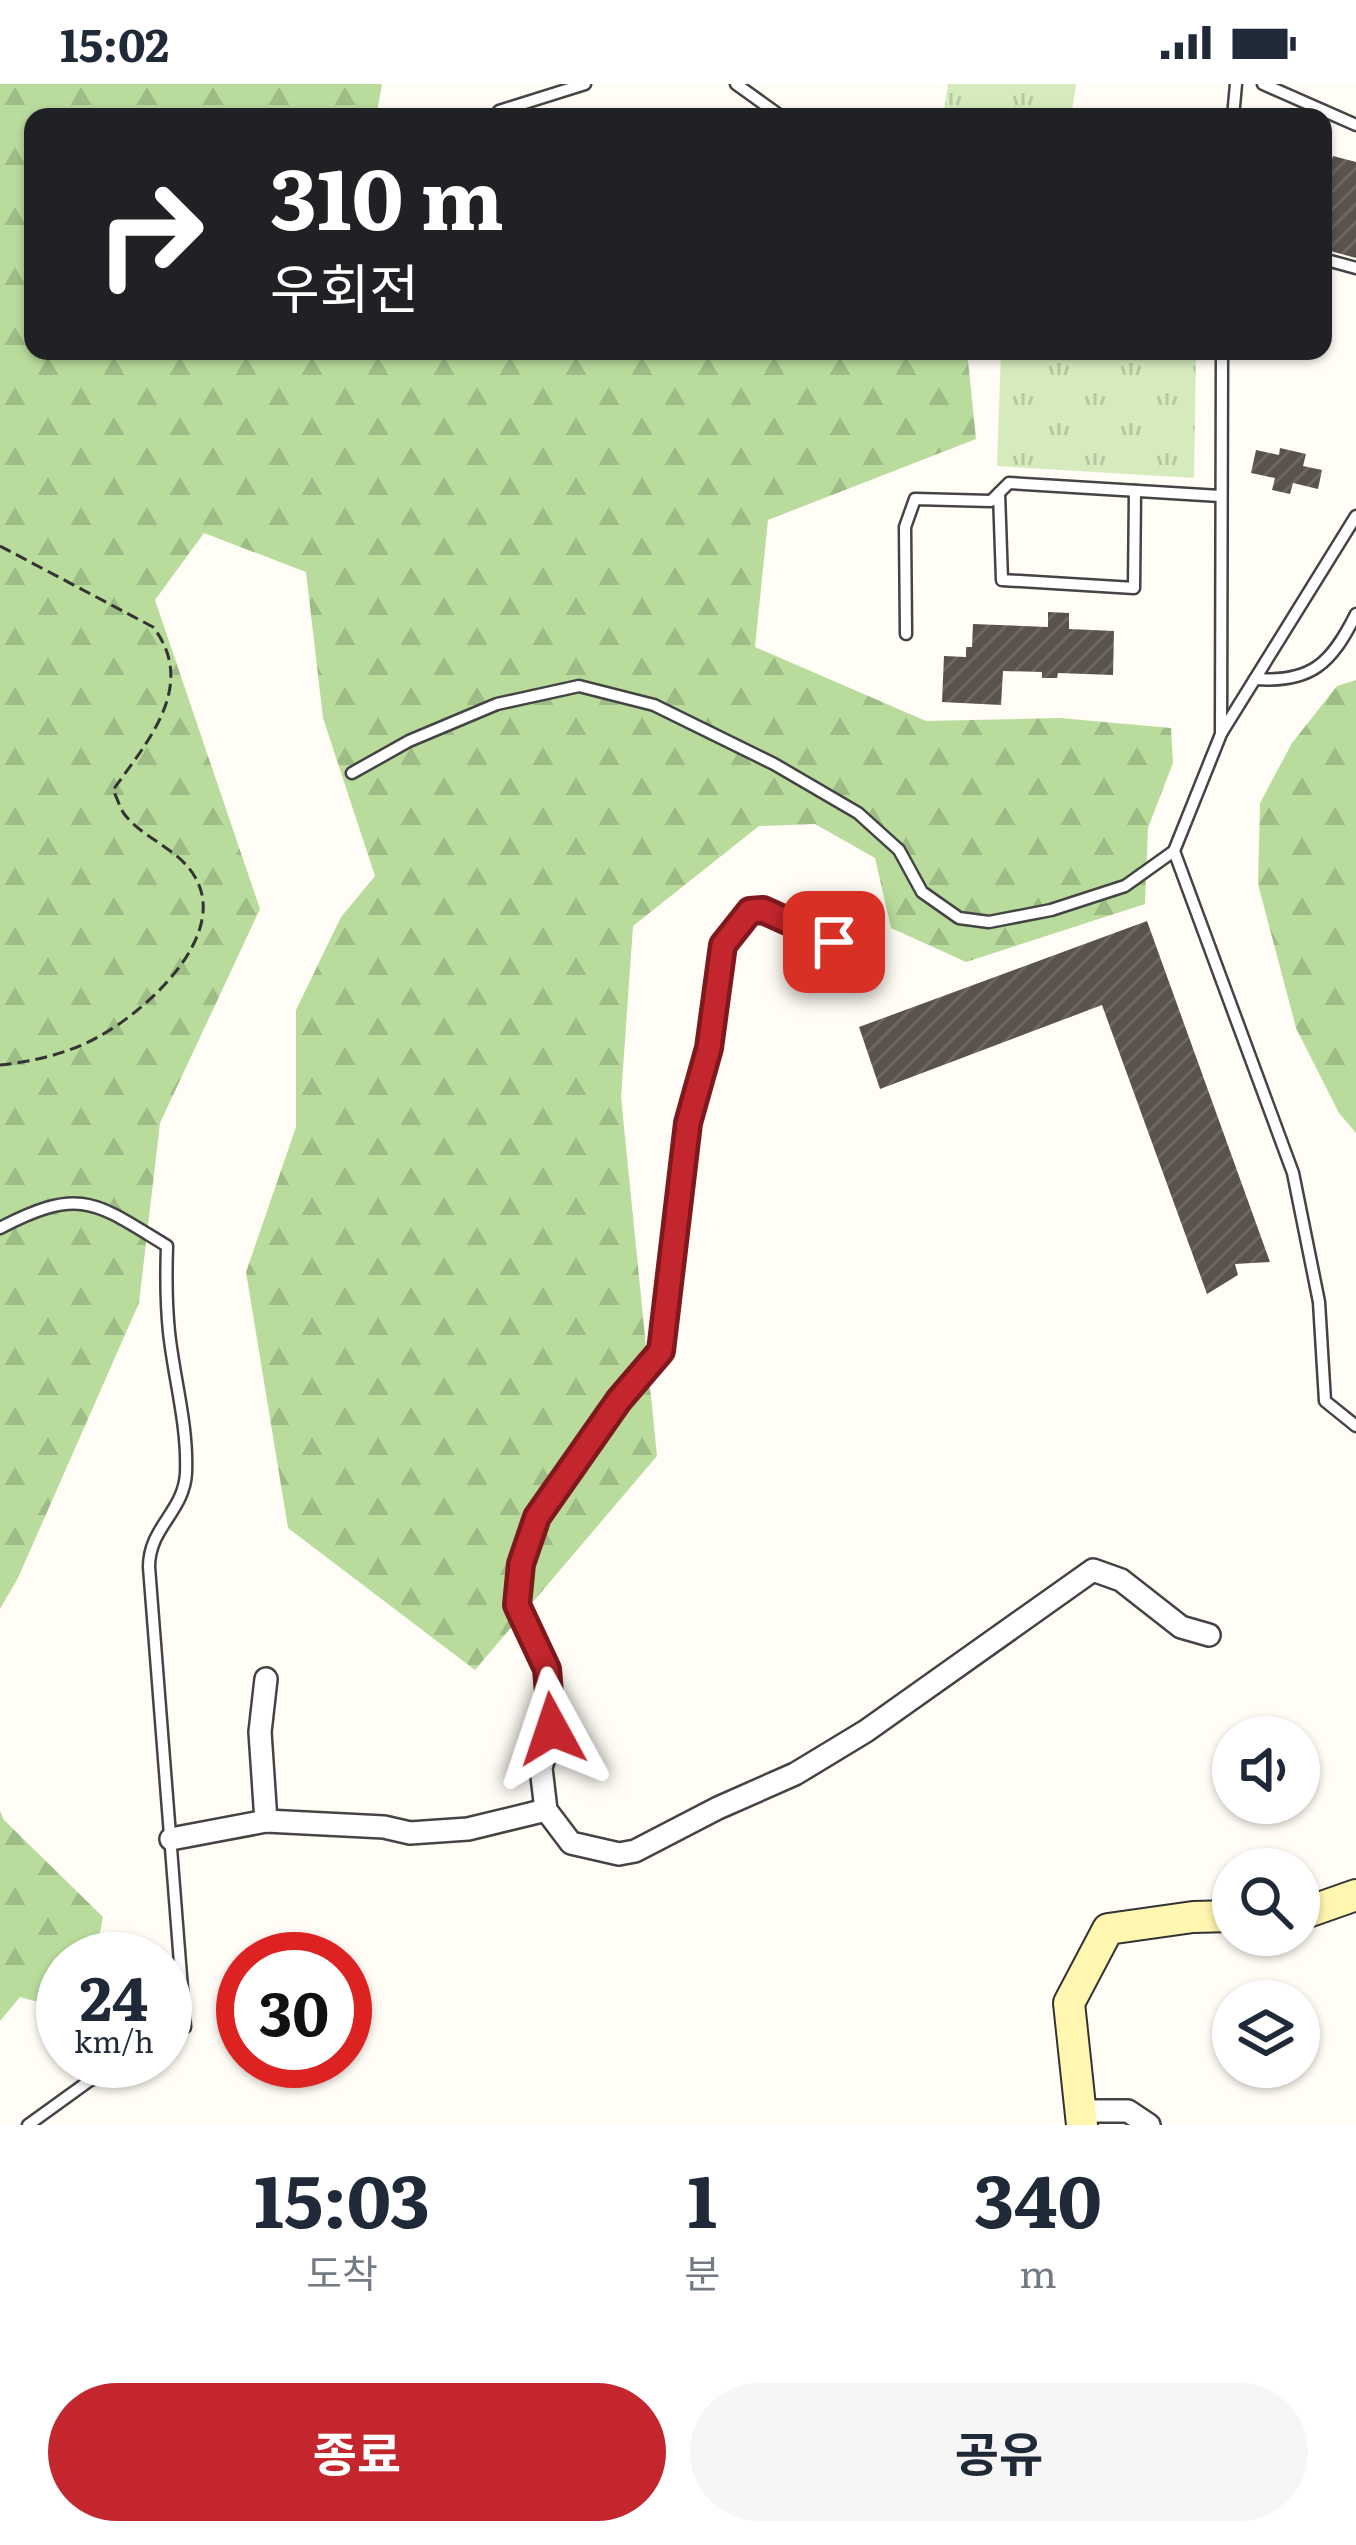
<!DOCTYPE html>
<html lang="ko">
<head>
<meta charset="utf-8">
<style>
  body { margin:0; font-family:Literata,"Noto Sans KR",serif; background:#f6f6f7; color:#1f2937; height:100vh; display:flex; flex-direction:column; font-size:45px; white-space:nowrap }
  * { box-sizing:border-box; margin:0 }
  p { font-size:39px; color:#747a83 }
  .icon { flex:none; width:66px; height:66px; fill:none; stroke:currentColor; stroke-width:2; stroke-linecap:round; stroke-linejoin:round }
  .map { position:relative; height:2041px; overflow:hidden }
  .side { display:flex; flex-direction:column; background:#fff; flex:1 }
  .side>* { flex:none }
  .hud { position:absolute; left:24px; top:24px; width:1308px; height:252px; border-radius:24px; box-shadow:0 3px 9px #0004; background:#202124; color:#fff; overflow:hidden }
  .fabs { position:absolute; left:1212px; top:1632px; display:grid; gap:24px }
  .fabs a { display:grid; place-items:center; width:108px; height:108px; border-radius:50%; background:#fff; box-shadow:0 3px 9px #0004; font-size:60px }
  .speed { position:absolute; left:36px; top:1848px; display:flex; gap:24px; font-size:60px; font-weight:700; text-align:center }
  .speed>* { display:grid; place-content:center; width:156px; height:156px; border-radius:50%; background:#fff; box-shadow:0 3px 9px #0004; line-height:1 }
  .speed small { font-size:30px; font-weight:400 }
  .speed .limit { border:18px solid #d22; background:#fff; color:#111 }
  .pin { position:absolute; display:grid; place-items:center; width:102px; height:102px; color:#fff; margin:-51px; border-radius:24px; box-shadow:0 6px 18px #0006 }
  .me { position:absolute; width:132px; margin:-66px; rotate:355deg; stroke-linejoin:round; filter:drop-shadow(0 0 9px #0008) }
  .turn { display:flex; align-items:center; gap:42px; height:252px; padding:0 48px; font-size:54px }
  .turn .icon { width:156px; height:156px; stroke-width:2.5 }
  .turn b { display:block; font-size:84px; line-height:102px }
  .eta { display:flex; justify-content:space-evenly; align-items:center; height:204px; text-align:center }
  .eta b { font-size:72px; font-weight:700; line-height:84px }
  .primary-button { display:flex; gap:24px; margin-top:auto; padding:24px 48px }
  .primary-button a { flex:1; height:138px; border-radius:72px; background:#c4262e; color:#fff; font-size:48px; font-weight:700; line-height:138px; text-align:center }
  .primary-button a+a { background:#f6f6f7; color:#1f2937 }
  .status { display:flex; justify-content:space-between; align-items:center; height:84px; padding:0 60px; background:#fff; direction:ltr }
  .status svg { height:33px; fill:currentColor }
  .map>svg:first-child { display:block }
</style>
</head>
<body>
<div class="status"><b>15:02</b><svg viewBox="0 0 49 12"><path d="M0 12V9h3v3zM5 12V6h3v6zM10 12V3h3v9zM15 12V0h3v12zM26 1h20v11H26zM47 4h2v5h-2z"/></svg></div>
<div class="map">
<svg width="1356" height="2041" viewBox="0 0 1356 2041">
  <defs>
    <pattern id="grass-tufts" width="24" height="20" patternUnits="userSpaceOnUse" patternTransform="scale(3)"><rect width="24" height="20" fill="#d5ebbd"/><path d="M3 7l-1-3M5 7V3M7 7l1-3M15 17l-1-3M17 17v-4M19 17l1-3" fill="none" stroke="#b6c8a1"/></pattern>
    <pattern id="forest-firs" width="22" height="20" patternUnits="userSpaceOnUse" patternTransform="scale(3)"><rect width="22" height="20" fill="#b9dc9c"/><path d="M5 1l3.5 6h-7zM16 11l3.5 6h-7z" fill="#9ebc85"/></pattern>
    <pattern id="building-hatch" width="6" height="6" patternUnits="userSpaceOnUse" patternTransform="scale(3)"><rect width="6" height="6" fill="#5a524d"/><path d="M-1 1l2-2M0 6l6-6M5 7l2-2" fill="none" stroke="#6d6662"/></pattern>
  </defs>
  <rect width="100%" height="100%" fill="#fffdf5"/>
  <g fill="url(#grass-tufts)">
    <path d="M948 0H1076L1071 33H943Z"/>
    <path d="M1001 267H1196L1194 394 997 382Z"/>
  </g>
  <g fill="url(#forest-firs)">
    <path d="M0 0H382L376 33H33V267H967L976 355 768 436 755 563 926 637 1060 634 1171 644 1173 679 1148 744 1145 820 966 878 891 844 875 774 815 740 759 742 633 842 621 1013 657 1372 475 1586 288 1444 246 1188 296 1043V926L341 833 375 792 323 634 306 488 204 449 155 516 260 825 160 1039 139 1219 18 1494 0 1525Z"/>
    <path d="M1356 596V1049L1339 1029 1296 944 1258 800 1260 719 1292 659 1337 602Z"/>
    <path d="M0 1727 4 1736 103 1833 95 1875H63V1925L20 1913 0 1937Z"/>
  </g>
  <g fill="url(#building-hatch)">
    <path d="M1333 72 1356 78V174L1323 165V107Z"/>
    <path d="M1280 364 1306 370 1303 382 1322 386 1318 405 1293 399 1290 410 1272 406 1275 394 1251 389 1256 366 1279 371Z"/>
    <path d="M1048 528 1069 529V545L1114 547 1113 591 1058 589 1057 594H1042V588L1003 587 1001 621 942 618 944 572 966 573V563H972L973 540 1048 543Z"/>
    <path d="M1147 837 1270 1178 1235 1180 1238 1191 1207 1210 1102 921 880 1005 859 943Z"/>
  </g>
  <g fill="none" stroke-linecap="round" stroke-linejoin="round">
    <g stroke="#444" stroke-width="15">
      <g id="lane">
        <path d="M736 0 782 33"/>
        <path d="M1263 0 1356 41"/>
        <path d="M499 27 585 0"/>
        <path d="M1233 33 1236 0"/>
        <path d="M1323 175 1356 184"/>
        <path d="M999 409 1002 496 1134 504 1135 407"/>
        <path d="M906 550 905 443 915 415 991 417 1009 399 1220 412"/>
        <path d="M1255 595C1311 599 1331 580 1356 530"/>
        <path d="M1222 648 1356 432"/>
        <path d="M352 689 409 657 497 620 579 602 654 621 774 680 858 729 899 766 922 808 959 834 989 838 1051 826 1125 802 1174 767 1221 650 1222 267"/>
        <path d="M1174 767 1293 1089 1319 1218 1325 1317 1356 1342"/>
        <path d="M0 1144C81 1102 95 1118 167 1162 166 1191 166 1219 169 1248 174 1295 188 1341 186 1389 184 1428 149 1443 149 1483L185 1943 165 1958"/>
        <path d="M28 2041 89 1997 130 1977"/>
      </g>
    </g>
    <g stroke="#444" stroke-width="26">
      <g id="street">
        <path d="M869 874 763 826 750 828 723 861 709 964 688 1039 661 1267 619 1316 537 1433 521 1480 517 1521 547 1585 552 1645 541 1684 546 1726 571 1759 619 1770 635 1767 718 1724 795 1690 866 1647 1093 1486 1121 1496 1181 1543 1209 1551"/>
        <path d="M266 1737 260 1648 266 1595"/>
        <path d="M171 1755 266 1737 384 1743 410 1749 468 1745 546 1726"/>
        <path d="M1082 2027H1128L1149 2041"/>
      </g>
    </g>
    <g stroke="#333" stroke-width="34">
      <g id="secondary">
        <path d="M1299 1831 1356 1811"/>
        <path d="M1082 2041 1069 1919 1108 1845 1193 1833 1233 1832"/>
      </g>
    </g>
    <path stroke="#333" stroke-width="3" stroke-dasharray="12 6" stroke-linecap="butt" d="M0 462 153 543C198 601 148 657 113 706 117 713 120 725 125 731 144 755 179 765 195 793 230 852 145 928 98 953 70 969 32 978 0 981"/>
    <use href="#lane" stroke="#fff" stroke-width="10"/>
    <use href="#street" stroke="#fff" stroke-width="21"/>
    <use href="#secondary" stroke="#fff6b0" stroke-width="30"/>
  </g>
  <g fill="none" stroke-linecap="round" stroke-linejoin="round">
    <g stroke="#7f191e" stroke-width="30">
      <path id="route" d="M552 1645 547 1585 517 1521 521 1480 537 1433 619 1316 661 1267 688 1039 709 964 723 861 750 827 763 826 834 858"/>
    </g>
    <use href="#route" stroke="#c4262e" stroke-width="21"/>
  </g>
</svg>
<div class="fabs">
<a><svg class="icon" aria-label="sound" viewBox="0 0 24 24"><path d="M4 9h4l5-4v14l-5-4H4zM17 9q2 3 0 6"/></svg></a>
<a><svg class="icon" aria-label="search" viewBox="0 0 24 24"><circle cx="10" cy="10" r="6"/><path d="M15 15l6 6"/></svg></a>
<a><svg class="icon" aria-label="layers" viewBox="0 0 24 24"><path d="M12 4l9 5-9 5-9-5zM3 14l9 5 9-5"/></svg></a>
</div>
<div class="speed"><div>24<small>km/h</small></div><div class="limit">30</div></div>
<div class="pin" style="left:834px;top:858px;background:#d93025"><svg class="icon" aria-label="arrive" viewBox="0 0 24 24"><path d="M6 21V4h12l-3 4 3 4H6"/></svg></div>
<svg class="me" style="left:552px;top:1645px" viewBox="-20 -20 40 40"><path d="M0-17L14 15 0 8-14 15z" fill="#c4262e" stroke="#fff" stroke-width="4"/></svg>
<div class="hud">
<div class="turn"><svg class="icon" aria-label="right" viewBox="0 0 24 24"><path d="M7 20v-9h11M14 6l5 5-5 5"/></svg><div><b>310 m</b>우회전</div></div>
</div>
</div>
<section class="side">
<div class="eta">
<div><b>15:03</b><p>도착</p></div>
<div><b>1</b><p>분</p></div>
<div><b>340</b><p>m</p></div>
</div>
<div class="primary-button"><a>종료</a><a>공유</a></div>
</section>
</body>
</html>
